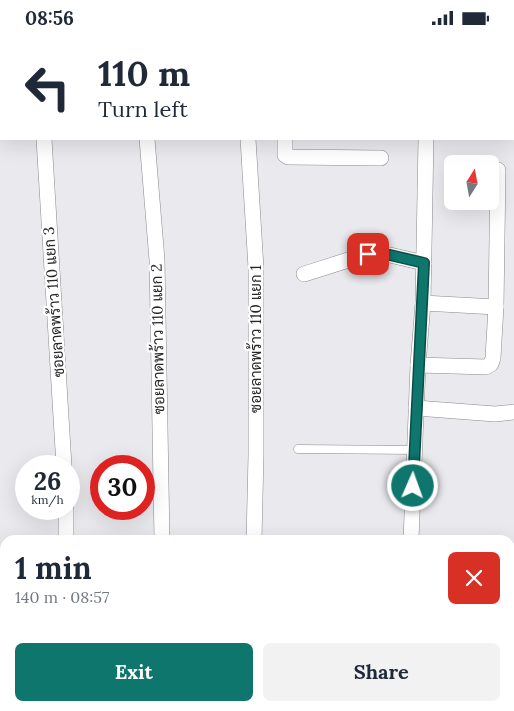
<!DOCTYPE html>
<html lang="en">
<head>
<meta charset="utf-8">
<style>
  body { margin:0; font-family:Lora,Sarabun,serif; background:#f2f2f3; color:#1f2937; height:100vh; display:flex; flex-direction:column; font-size:19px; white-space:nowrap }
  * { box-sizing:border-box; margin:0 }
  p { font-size:16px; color:#747a83 }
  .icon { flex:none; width:28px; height:28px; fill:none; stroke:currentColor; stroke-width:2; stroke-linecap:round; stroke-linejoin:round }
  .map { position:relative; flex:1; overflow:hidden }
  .side { position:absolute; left:0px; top:500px; width:515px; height:176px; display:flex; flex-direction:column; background:#fff; border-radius:15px 15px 0 0; box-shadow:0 5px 20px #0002 }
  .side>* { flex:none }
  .top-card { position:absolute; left:0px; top:0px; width:515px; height:105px; box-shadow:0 5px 20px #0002; background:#fff; color:#1f2937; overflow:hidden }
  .needle { width:32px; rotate:11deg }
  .controls { position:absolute; left:444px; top:120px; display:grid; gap:10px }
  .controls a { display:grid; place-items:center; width:55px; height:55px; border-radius:8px; background:#fff; box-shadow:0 5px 20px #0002; font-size:25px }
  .speed { position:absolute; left:15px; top:420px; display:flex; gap:10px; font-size:25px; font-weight:700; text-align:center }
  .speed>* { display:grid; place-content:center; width:65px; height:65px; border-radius:50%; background:#fff; box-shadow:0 5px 20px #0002; line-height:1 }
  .speed small { font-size:12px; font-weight:400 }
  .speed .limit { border:8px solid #d22; background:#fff; color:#111 }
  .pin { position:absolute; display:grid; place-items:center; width:42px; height:42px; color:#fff; margin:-21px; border-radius:10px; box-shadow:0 2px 8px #0006 }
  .me { position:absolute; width:55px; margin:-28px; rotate:2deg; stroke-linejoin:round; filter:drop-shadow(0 0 4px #0008) }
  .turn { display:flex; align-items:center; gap:18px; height:105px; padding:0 15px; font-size:22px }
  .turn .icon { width:65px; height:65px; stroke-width:2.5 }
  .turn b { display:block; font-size:35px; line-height:42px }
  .round { display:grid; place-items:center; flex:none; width:52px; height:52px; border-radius:8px; background:#f2f2f3 }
  .headline { display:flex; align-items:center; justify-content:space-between; height:85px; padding:0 15px }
  h1 { font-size:30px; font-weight:800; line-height:38px }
  .button { display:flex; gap:10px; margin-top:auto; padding:10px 15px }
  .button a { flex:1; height:58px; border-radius:8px; background:#0f766e; color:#fff; font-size:20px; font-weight:800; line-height:58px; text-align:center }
  .button a+a { background:#f2f2f3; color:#1f2937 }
  .status { display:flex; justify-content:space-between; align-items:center; height:35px; padding:0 25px; background:#fff; direction:ltr }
  .status svg { height:14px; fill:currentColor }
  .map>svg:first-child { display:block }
</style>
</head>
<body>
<div class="status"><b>08:56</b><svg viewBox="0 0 49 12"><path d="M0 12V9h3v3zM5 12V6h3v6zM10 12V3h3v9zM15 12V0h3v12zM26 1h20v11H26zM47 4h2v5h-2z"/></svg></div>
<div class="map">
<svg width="514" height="676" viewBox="0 0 514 676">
  <rect width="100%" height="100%" fill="#eae9ed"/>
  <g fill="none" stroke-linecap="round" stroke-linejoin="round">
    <g stroke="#8a888c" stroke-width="9">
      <path id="lane" d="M298 414 415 415"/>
    </g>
    <g stroke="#8a888c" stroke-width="16">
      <g id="street">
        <path d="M39 0V1"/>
        <path d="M139 0V1"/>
        <path d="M237 0V1"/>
        <path d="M284 0V1"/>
        <path d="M355 1V0"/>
        <path d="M427 1V0"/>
        <path d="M44 104 64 431"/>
        <path d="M147 104 157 225 162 505"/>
        <path d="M248 104 256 233V420L254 505"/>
        <path d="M285 104V120L288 122 381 123"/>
        <path d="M304 239 367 219 390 220 424 228"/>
        <path d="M423 268 496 272"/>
        <path d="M418 330 486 332 491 329 493 323 496 272 498 135"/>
        <path d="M416 373 495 379 514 377"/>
        <path d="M66 474V505"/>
        <path d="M411 505 418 330 423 268 426 104"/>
        <path d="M510 572H514"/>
        <path d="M0 590 5 591"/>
        <path d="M0 644H5"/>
        <path d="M70 671V676"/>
        <path d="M165 676V671"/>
        <path d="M249 676V671"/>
        <path d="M307 676V671"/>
        <path d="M406 676V671"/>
      </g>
    </g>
    <use href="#lane" stroke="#fff" stroke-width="8"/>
    <use href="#street" stroke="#fff" stroke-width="15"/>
  </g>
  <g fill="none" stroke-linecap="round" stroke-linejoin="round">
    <g stroke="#0a4d48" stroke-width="12">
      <path id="route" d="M368 219 390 220 424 228 413 451"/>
    </g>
    <use href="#route" stroke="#0f766e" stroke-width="9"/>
  </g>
  <g text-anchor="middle" stroke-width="4.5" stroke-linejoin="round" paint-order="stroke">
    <g font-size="15" fill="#262527" stroke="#fff">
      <text transform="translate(54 267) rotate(-94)" y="5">ซอยลาดพร้าว 110 แยก 3</text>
      <text transform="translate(158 304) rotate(-91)" y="5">ซอยลาดพร้าว 110 แยก 2</text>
      <text transform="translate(256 304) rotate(-90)" y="5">ซอยลาดพร้าว 110 แยก 1</text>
    </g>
  </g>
</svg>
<div class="controls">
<a><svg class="needle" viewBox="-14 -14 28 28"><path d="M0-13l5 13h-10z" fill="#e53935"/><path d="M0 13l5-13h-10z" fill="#747a83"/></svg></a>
</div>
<div class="speed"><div>26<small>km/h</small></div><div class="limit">30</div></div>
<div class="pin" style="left:368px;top:219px;background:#d93025"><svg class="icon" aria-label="arrive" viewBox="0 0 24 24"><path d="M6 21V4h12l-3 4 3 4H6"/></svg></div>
<svg class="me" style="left:413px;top:451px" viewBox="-20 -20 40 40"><circle r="17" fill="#0f766e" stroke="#fff" stroke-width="3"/><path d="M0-11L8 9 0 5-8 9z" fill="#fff"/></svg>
<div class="top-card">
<div class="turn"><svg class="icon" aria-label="left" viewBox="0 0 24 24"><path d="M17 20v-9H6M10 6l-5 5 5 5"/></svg><div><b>110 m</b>Turn left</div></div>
</div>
<section class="side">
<div class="headline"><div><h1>1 min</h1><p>140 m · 08:57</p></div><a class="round" style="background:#d93025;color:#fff"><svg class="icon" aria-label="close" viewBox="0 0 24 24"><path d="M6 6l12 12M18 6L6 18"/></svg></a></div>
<div class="button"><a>Exit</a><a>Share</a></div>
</section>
</div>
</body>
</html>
